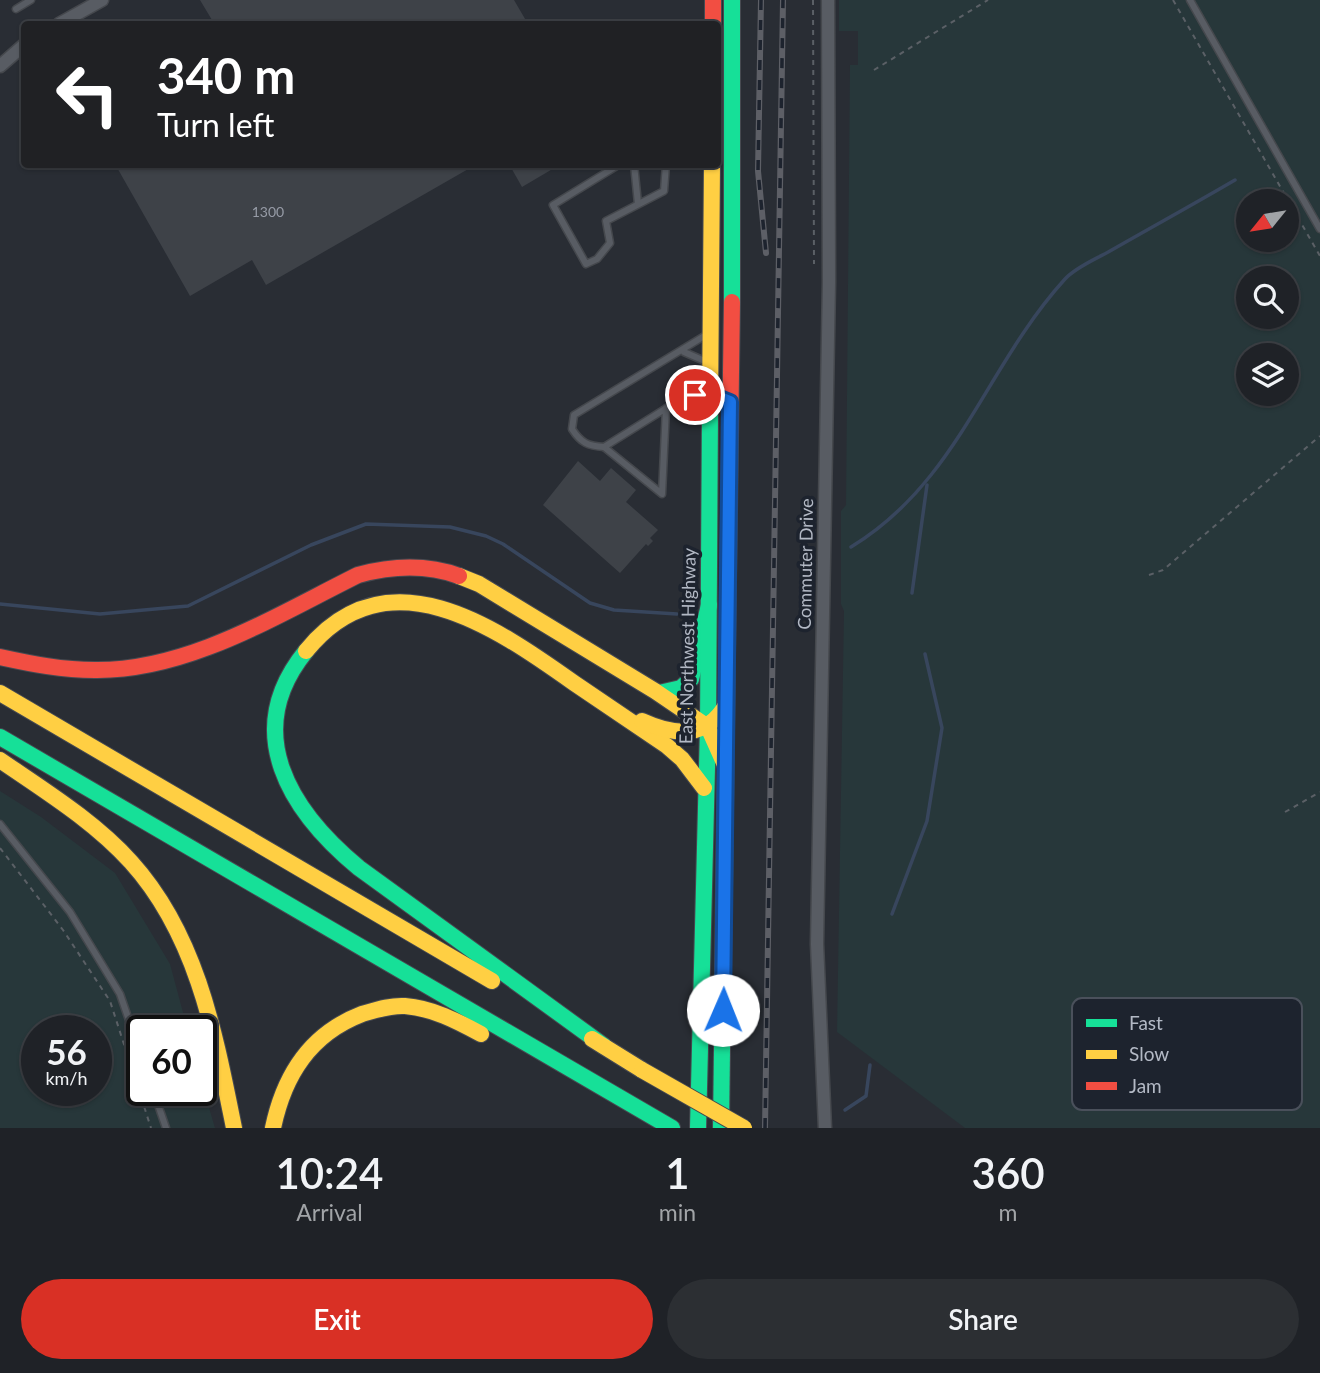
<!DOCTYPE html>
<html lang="en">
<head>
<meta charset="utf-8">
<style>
  body { margin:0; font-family:Lato,sans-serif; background:#2c2f33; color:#f1f3f6; height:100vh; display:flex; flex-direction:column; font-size:26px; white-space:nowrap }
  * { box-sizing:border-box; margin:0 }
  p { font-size:23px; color:#a1a4a7 }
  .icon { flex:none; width:38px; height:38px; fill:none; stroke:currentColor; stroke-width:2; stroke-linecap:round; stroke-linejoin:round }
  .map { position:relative; height:1128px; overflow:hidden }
  .drawer { display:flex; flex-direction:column; background:#1f2227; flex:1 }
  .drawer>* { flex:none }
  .hud { position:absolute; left:21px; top:21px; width:700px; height:147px; border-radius:7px; box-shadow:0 2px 5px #0004,0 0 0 2px #3c3f44; background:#202124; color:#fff; overflow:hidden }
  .needle { width:46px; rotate:240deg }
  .fabs { position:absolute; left:1236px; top:189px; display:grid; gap:14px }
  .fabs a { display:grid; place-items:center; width:63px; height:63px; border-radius:50%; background:#1f2227; box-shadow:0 2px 5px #0004,0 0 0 2px #3c3f44; font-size:35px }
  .speed { position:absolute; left:21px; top:1015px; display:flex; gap:14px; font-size:35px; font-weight:700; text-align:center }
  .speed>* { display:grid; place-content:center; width:91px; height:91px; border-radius:50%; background:#1f2227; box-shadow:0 2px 5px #0004,0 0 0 2px #3c3f44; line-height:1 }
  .speed small { font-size:18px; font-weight:400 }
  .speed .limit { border:4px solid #111; border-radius:10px; background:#fff; color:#111 }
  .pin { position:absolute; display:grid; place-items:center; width:60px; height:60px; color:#fff; margin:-30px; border:4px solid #fff; border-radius:50%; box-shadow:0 2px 7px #0007 }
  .me { position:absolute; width:77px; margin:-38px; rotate:1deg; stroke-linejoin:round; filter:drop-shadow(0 0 5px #0008) }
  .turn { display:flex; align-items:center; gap:24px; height:147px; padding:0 21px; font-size:32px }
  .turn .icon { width:91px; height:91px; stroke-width:2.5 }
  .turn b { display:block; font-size:49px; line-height:60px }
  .eta { display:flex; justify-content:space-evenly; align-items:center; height:119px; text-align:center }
  .eta b { font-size:42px; font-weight:600; line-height:49px }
  .action { display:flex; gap:14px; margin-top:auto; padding:14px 21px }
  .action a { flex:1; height:80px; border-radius:42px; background:#d93025; color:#fff; font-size:28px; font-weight:600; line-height:80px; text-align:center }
  .action a+a { background:#2c2f33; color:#f1f3f6 }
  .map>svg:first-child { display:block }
</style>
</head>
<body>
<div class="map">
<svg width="1320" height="1128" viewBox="0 0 1320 1128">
  <rect width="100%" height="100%" fill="#292d34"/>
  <g fill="#27373a" fill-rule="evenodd">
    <path d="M839 0H1320V1128H965L837 1032 844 611 841 604V511L846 505 850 65H858V31H839ZM1248 201H1286V240H1248ZM1248 278H1286V317H1248ZM1248 355H1286V394H1248Z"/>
    <path d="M0 791 41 817 115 873 170 964 188 1031H142V1090H201V1080L215 1128H0ZM37 1031H96V1090H37Z"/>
  </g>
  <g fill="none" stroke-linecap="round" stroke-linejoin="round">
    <g stroke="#38465d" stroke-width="3.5">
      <path d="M851 547C958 482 985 367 1065 279 1076 267 1096 259 1110 251 1152 227 1194 204 1235 180"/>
      <path d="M912 593 927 485"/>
      <path d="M0 604 100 614 188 606 311 545 366 524 450 527 486 536 503 544 590 603 614 610 677 614"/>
      <path d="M892 914 927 821 942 728 925 654"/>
      <path d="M845 1110 866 1096 870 1065"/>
    </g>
  </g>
  <g fill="#3e4248">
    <path d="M200 0H514L528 24H204L212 20Z"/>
    <path d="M115 164H477L266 285 252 260 190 296Z"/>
    <path d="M509 164H561L522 187Z"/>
    <path d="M578 461 600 481 611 468 636 490 626 502 658 530 650 538 653 541 648 546 646 544 620 573 543 505Z"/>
  </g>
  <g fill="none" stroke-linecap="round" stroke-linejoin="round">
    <g stroke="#45484d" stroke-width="9">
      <g id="lane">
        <path d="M1190 0 1320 229"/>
        <path d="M16 9 31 0"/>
        <path d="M620 164 553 205 586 264 597 259 610 243 606 221 664 191 666 164"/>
        <path d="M634 164 638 204"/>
        <path d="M684 352 707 362"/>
        <path d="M666 408 662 494 604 447 681 399 709 393"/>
        <path d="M604 447C588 446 581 443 572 429L574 415 706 335"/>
        <path d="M0 824 70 912 120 994 142 1058"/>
        <path d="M153 1090 166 1128"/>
      </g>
    </g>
    <g stroke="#45484d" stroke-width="15">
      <g id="street">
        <path d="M59 24 102 0"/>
        <path d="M0 66 24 45"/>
        <path d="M825 1128 817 944 829 282 828 0"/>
      </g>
    </g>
    <g stroke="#474a51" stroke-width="18">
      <g id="fast">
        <path d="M732 302V0"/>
        <path d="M306 651C240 732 290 811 359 868L604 1046"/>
        <path d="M659 693 681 688 691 679 709 605"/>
        <path d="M0 737 672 1128"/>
        <path d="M698 1128 708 727 710 409"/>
        <path d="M721 1128 727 654"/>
      </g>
    </g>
    <g stroke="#474a51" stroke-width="18">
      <g id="slow">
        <path d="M710 409 712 164"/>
        <path d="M459 576 479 584 655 691 708 727 725 765"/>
        <path d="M306 651C387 551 495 627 574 683 605 704 636 725 667 746L682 759 704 788"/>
        <path d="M0 693 492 981"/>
        <path d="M642 721C675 736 706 739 726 705"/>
        <path d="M0 760C45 791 94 821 131 862 197 935 215 1034 234 1128"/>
        <path d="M592 1039 642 1070"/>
        <path d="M273 1128C284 1075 310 1034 362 1014 376 1010 391 1005 405 1006 432 1008 457 1021 481 1034"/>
      </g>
    </g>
    <g stroke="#474a51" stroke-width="18">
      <g id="jam">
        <path d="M713 0V24"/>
        <path d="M727 654 732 302"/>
        <path d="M0 657C32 664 62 670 95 670 188 671 277 615 358 575 391 566 426 564 459 576"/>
      </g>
    </g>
    <g stroke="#5b6066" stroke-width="2" stroke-dasharray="5 5" stroke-linecap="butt">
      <path d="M813 0 814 264"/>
      <path d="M1173 0 1320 256"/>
      <path d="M874 70 988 0"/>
      <path d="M1149 575 1163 570 1320 436"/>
      <path d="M1285 812 1320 792"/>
      <path d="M0 848 63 930 110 1001 151 1128"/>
    </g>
    <use href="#lane" stroke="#585c63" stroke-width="6"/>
    <use href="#street" stroke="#585c63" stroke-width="12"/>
    <use href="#fast" stroke="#16e098" stroke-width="16"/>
    <use href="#slow" stroke="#ffcf43" stroke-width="16"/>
    <use href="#jam" stroke="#f24e42" stroke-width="16"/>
    <g stroke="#5d5f66" stroke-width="6">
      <g id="rail">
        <path d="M761 0 758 171 766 253"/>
        <path d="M765 1128 783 0"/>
      </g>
    </g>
    <use href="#rail" stroke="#1d232e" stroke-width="3.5" stroke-dasharray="10" stroke-linecap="butt"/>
    <g stroke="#46494f" stroke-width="18" stroke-linecap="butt">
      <path id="slow-bridge" d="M642 1070 744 1128"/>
    </g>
    <use href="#slow-bridge" stroke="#ffcf43" stroke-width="16"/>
  </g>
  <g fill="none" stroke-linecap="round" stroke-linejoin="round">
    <g stroke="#114b97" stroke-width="18">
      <path id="route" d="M695 395 710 394 730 402 723 1010"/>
    </g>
    <use href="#route" stroke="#1a73e8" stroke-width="12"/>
  </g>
  <g text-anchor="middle" stroke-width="7" stroke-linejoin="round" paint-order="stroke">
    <g font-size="14" fill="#969ba6">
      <text x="268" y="217">1300</text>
    </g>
    <g font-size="18" fill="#b3b9c5" stroke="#1d232e">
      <text transform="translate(806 564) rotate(-89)" y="6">Commuter Drive</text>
      <text transform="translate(688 646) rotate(-89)" y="6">East Northwest Highway</text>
    </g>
  </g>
  <rect x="1072" y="998" width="230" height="112" rx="10" fill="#1d232e" stroke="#4a505b" stroke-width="2"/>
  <rect x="1086" y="1019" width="31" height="8" fill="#16e098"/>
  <rect x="1086" y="1050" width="31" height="9" fill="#ffcf43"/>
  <rect x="1086" y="1082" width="31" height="8" fill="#f24e42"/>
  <g font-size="19" fill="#b3b9c5">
    <text x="1129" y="1030">Fast</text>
    <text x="1129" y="1061">Slow</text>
    <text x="1129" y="1093">Jam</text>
  </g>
</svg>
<div class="fabs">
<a><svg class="needle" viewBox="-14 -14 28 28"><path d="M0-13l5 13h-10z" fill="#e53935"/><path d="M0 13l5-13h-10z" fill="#a1a4a7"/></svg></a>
<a><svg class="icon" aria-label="search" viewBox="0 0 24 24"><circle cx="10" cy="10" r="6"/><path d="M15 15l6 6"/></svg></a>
<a><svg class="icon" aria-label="layers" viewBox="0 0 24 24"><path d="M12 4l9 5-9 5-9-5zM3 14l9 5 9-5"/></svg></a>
</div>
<div class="speed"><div>56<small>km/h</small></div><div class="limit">60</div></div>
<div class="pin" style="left:695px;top:395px;background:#d93025"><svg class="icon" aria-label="arrive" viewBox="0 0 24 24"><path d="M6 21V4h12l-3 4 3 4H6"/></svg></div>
<svg class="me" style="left:723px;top:1010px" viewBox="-20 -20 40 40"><circle r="19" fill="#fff"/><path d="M0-13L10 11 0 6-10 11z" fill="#1a73e8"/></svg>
<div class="hud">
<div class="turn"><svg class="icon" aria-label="left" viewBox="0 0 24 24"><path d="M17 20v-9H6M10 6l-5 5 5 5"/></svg><div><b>340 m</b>Turn left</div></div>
</div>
</div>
<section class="drawer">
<div class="eta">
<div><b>10:24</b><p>Arrival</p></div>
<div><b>1</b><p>min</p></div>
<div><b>360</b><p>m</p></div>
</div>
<div class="action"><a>Exit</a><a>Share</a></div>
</section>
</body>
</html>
